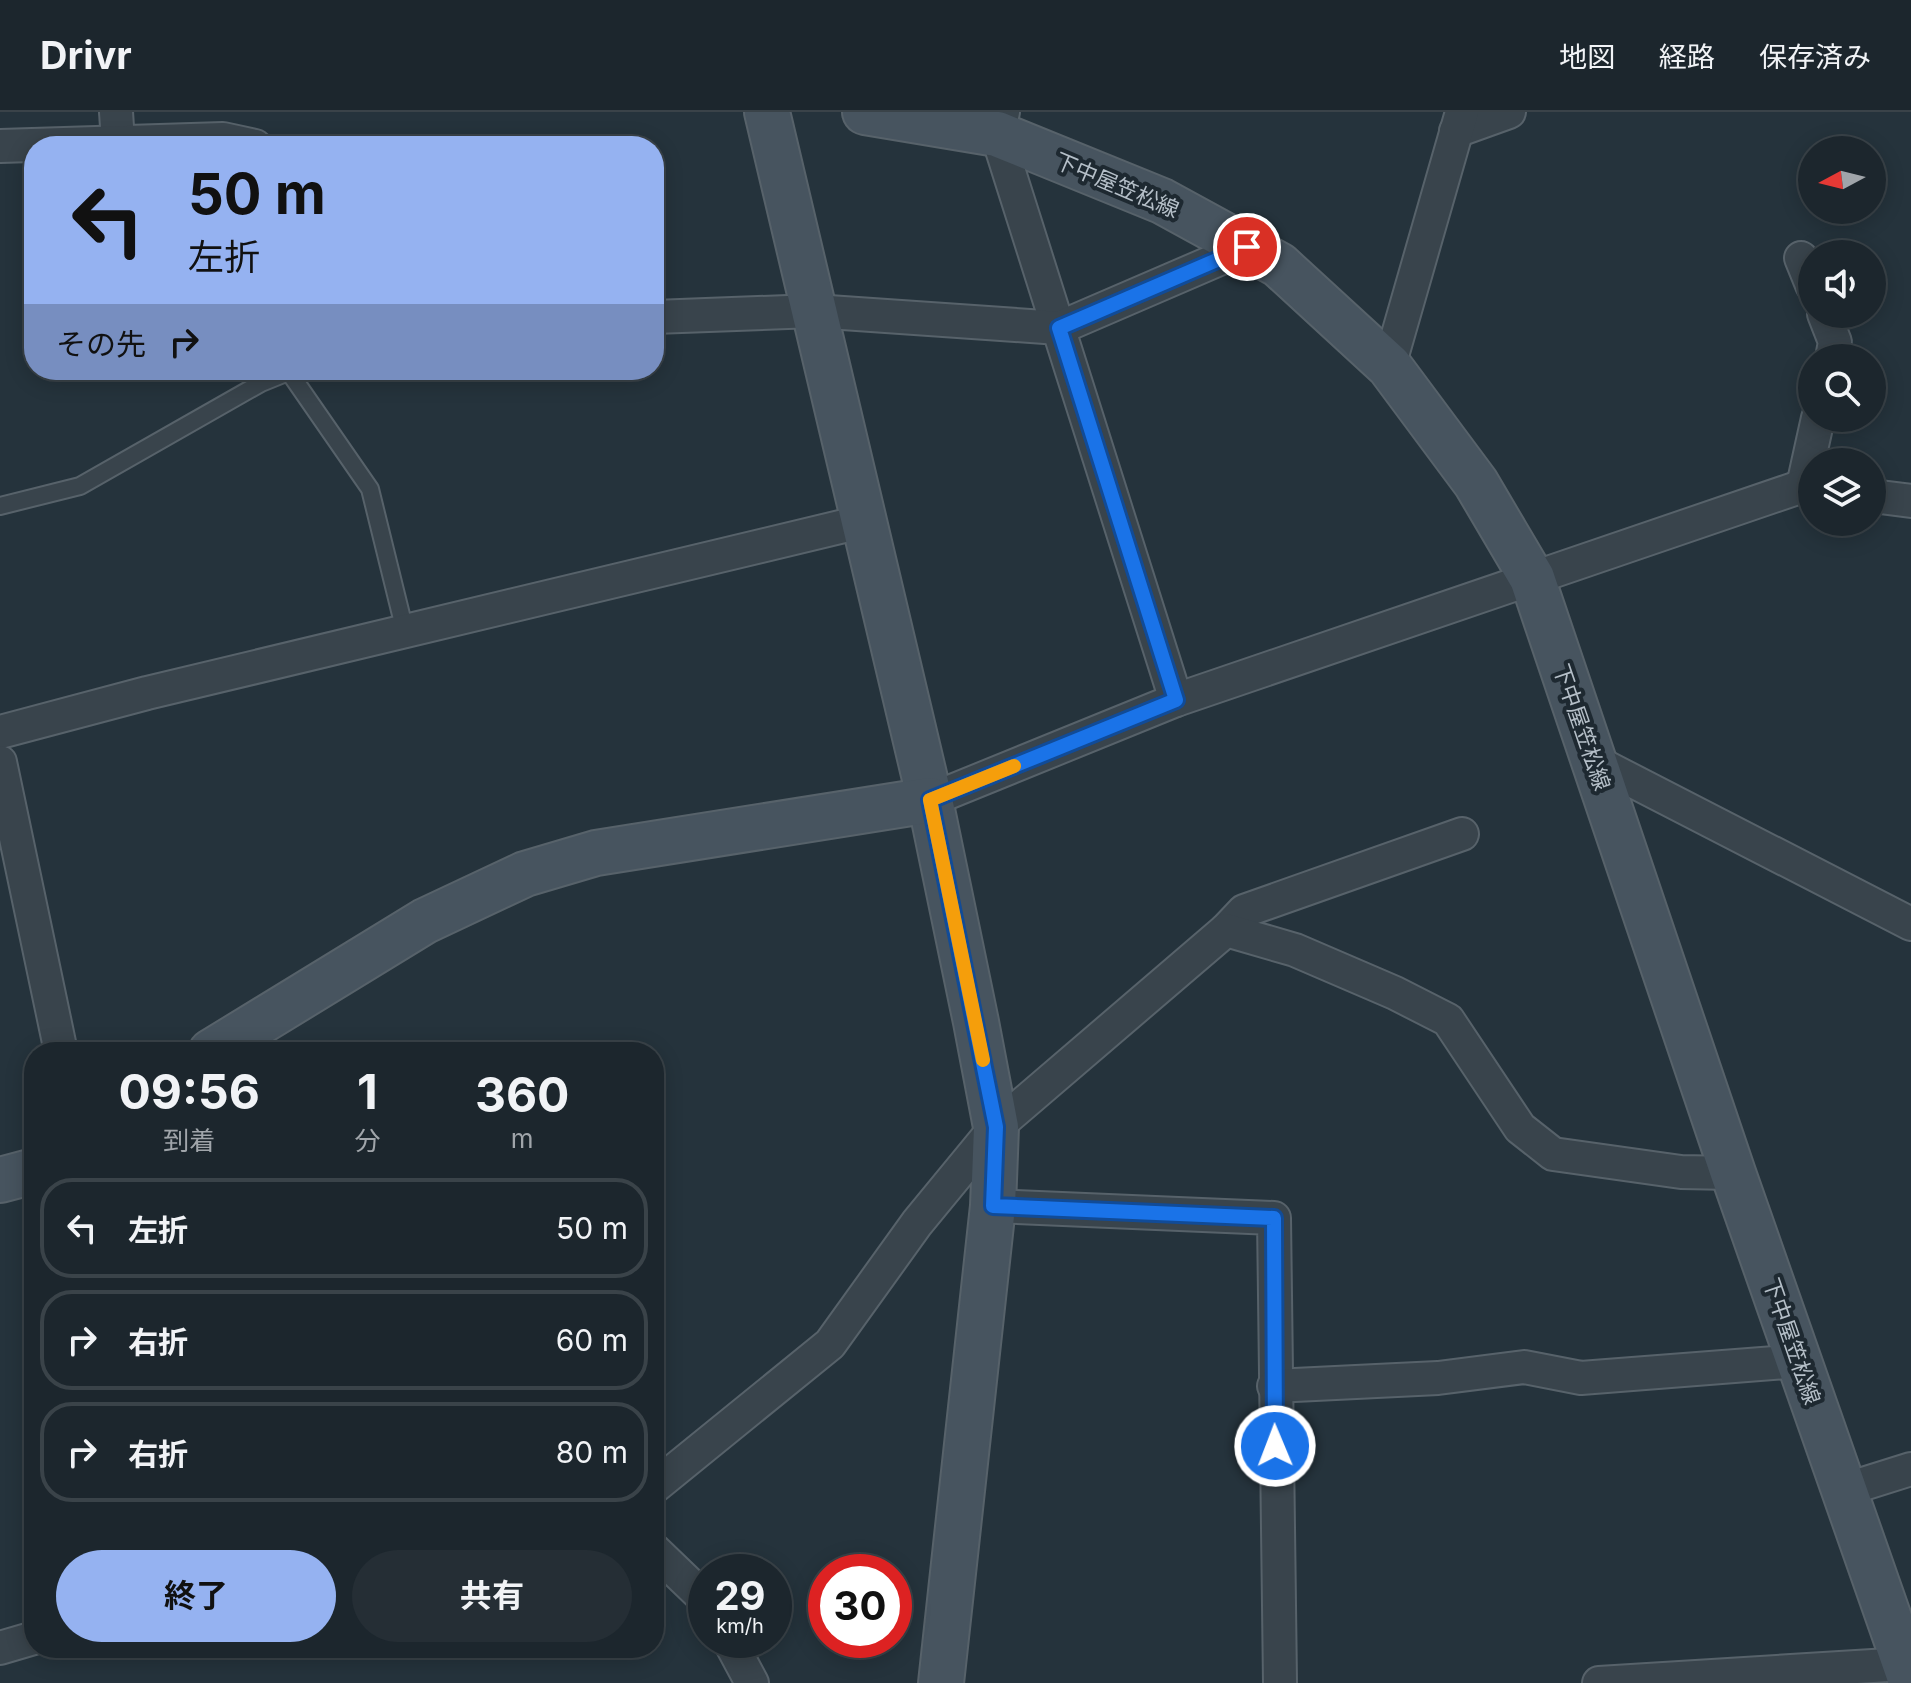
<!DOCTYPE html>
<html lang="ja">
<head>
<meta charset="utf-8">
<style>
  body { margin:0; font-family:Inter,"Noto Sans JP",sans-serif; background:#252e35; color:#f1f3f6; height:100vh; display:flex; flex-direction:column; font-size:30px; white-space:nowrap }
  * { box-sizing:border-box; margin:0 }
  p { font-size:26px; color:#a0a5aa }
  .icon { flex:none; width:44px; height:44px; fill:none; stroke:currentColor; stroke-width:2; stroke-linecap:round; stroke-linejoin:round }
  .map { position:relative; flex:1; overflow:hidden }
  .sheet { position:absolute; left:24px; top:930px; width:640px; height:616px; display:flex; flex-direction:column; background:#1c262d; border-radius:32px; box-shadow:0 4px 20px #0003,0 0 0 2px #3a4349 }
  .sheet>* { flex:none }
  .hud { position:absolute; left:24px; top:24px; width:640px; height:244px; border-radius:32px; box-shadow:0 4px 20px #0003,0 0 0 2px #3a4349; background:#95b2f1; color:#111; overflow:hidden }
  .needle { width:52px; rotate:263deg }
  .buttons { position:absolute; left:1798px; top:24px; display:grid; gap:16px }
  .buttons a { display:grid; place-items:center; width:88px; height:88px; border-radius:50%; background:#1c262d; box-shadow:0 4px 20px #0003,0 0 0 2px #3a4349; font-size:40px }
  .speed { position:absolute; left:688px; top:1442px; display:flex; gap:16px; font-size:40px; font-weight:700; text-align:center }
  .speed>* { display:grid; place-content:center; width:104px; height:104px; border-radius:50%; background:#1c262d; box-shadow:0 4px 20px #0003,0 0 0 2px #3a4349; line-height:1 }
  .speed small { font-size:20px; font-weight:400 }
  .speed .limit { border:12px solid #d22; background:#fff; color:#111 }
  .pin { position:absolute; display:grid; place-items:center; width:68px; height:68px; color:#fff; margin:-34px; border:4px solid #fff; border-radius:50%; box-shadow:0 2px 8px #0007 }
  .me { position:absolute; width:88px; margin:-44px; rotate:359deg; stroke-linejoin:round; filter:drop-shadow(0 0 6px #0008) }
  .turn { display:flex; align-items:center; gap:28px; height:168px; padding:0 32px; font-size:36px }
  .turn .icon { width:104px; height:104px; stroke-width:2.5 }
  .turn b { display:block; font-size:56px; line-height:68px }
  .then { display:flex; align-items:center; height:76px; padding:0 32px; background:#0003; gap:16px; font-size:30px }
  .eta { display:flex; justify-content:space-evenly; align-items:center; height:136px; text-align:center }
  .eta b { font-size:48px; font-weight:700; line-height:56px }
  .action { display:flex; gap:16px; margin-top:auto; padding:16px 32px }
  .action a { flex:1; height:92px; border-radius:48px; background:#95b2f1; color:#111; font-size:32px; font-weight:700; line-height:92px; text-align:center }
  .action a+a { background:#252e35; color:#f1f3f6 }
  ul { padding:0; list-style:none }
  li { display:flex; align-items:center; gap:24px; height:100px; margin:0 16px 12px; padding:0 16px; border:4px solid #3a4349; border-radius:32px }
  li div { flex:1 }
  li b { display:block; font-size:30px }
  li em { font-style:normal }
  header { display:flex; align-items:center; gap:48px; box-sizing:border-box; height:112px; padding:0 40px; background:#1c262d; border-bottom:2px solid #3a4349 }
  header strong { font-size:38px }
  nav { display:flex; gap:44px; margin-inline-start:auto; font-size:28px }
  .map>svg:first-child { display:block }
</style>
</head>
<body>
<header>
<strong>Drivr</strong>
<nav><a>地図</a><a>経路</a><a>保存済み</a></nav>
</header>
<div class="map">
<svg width="1911" height="1571" viewBox="0 0 1911 1571">
  <rect width="100%" height="100%" fill="#25333c"/>
  <g fill="none" stroke-linecap="round" stroke-linejoin="round">
    <g stroke="#57626a" stroke-width="20">
      <g id="lane">
        <path d="M289 260 370 377 405 519"/>
        <path d="M0 394 80 374 261 271 293 258"/>
      </g>
    </g>
    <g stroke="#57626a" stroke-width="36">
      <g id="street">
        <path d="M116 0 118 30"/>
        <path d="M1003 0 997 22 1176 588"/>
        <path d="M1456 19 1509 0"/>
        <path d="M0 34 223 27 255 34"/>
        <path d="M1801 146 1812 173"/>
        <path d="M1824 202 1835 230 1832 246"/>
        <path d="M654 205 814 199 1059 216 1247 135"/>
        <path d="M1389 254 1462 0"/>
        <path d="M1803 374 1818 306"/>
        <path d="M1872 384 1911 389"/>
        <path d="M0 620 147 581 865 409"/>
        <path d="M1594 649 1911 812"/>
        <path d="M0 650 61 940"/>
        <path d="M930 688 1176 588 1803 374 1812 375"/>
        <path d="M1226 818 1244 799 1462 722"/>
        <path d="M993 1094 1274 1106 1280 1571"/>
        <path d="M1274 1274 1438 1266 1524 1255 1581 1266 1799 1249"/>
        <path d="M654 1375 830 1232 917 1111 996 1015 1226 818 1295 838 1395 881 1448 908 1520 1016 1553 1042 1681 1060 1733 1061"/>
        <path d="M1844 1378 1911 1357"/>
        <path d="M654 1438 706 1488"/>
        <path d="M729 1528 752 1571"/>
        <path d="M0 1536 34 1526"/>
        <path d="M1599 1571 1905 1552"/>
      </g>
    </g>
    <g stroke="#57626a" stroke-width="48">
      <g id="secondary">
        <path d="M767 0 930 688 976 910 996 1015 993 1094 941 1571"/>
        <path d="M865 0 997 22 1162 89 1279 153 1389 254 1476 371 1532 466 1733 1061 1911 1569"/>
        <path d="M211 940 425 809 525 762 596 741 930 688"/>
        <path d="M0 1068 34 1059"/>
      </g>
    </g>
    <use href="#lane" stroke="#39444c" stroke-width="16"/>
    <use href="#street" stroke="#39444c" stroke-width="32"/>
    <use href="#secondary" stroke="#47545f" stroke-width="44"/>
  </g>
  <g fill="none" stroke-linecap="round" stroke-linejoin="round">
    <g stroke="#114b97" stroke-width="20">
      <path id="route" d="M1247 135 1059 216 1176 588 930 688 996 1015 993 1094 1274 1106 1275 1334"/>
    </g>
    <use href="#route" stroke="#1a73e8" stroke-width="14"/>
    <path stroke="#f59e0b" stroke-width="14" d="M983 948 930 688 1014 654"/>
  </g>
  <g text-anchor="middle" stroke-width="8" stroke-linejoin="round" paint-order="stroke">
    <g font-size="22" fill="#b5bfc8" stroke="#1e2931">
      <text transform="translate(1117 73) rotate(23)" y="8">下中屋笠松線</text>
      <text transform="translate(1582 615) rotate(71)" y="8">下中屋笠松線</text>
      <text transform="translate(1792 1229) rotate(71)" y="8">下中屋笠松線</text>
    </g>
  </g>
</svg>
<div class="buttons">
<a><svg class="needle" viewBox="-14 -14 28 28"><path d="M0-13l5 13h-10z" fill="#e53935"/><path d="M0 13l5-13h-10z" fill="#a0a5aa"/></svg></a>
<a><svg class="icon" aria-label="sound" viewBox="0 0 24 24"><path d="M4 9h4l5-4v14l-5-4H4zM17 9q2 3 0 6"/></svg></a>
<a><svg class="icon" aria-label="search" viewBox="0 0 24 24"><circle cx="10" cy="10" r="6"/><path d="M15 15l6 6"/></svg></a>
<a><svg class="icon" aria-label="layers" viewBox="0 0 24 24"><path d="M12 4l9 5-9 5-9-5zM3 14l9 5 9-5"/></svg></a>
</div>
<div class="speed"><div>29<small>km/h</small></div><div class="limit">30</div></div>
<div class="pin" style="left:1247px;top:135px;background:#d93025"><svg class="icon" aria-label="arrive" viewBox="0 0 24 24"><path d="M6 21V4h12l-3 4 3 4H6"/></svg></div>
<svg class="me" style="left:1275px;top:1334px" viewBox="-20 -20 40 40"><circle r="17" fill="#1a73e8" stroke="#fff" stroke-width="3"/><path d="M0-11L8 9 0 5-8 9z" fill="#fff"/></svg>
<div class="hud">
<div class="turn"><svg class="icon" aria-label="left" viewBox="0 0 24 24"><path d="M17 20v-9H6M10 6l-5 5 5 5"/></svg><div><b>50 m</b>左折</div></div>
<div class="then">その先<svg class="icon" aria-label="right" viewBox="0 0 24 24"><path d="M7 20v-9h11M14 6l5 5-5 5"/></svg></div>
</div>
<section class="sheet">
<div class="eta">
<div><b>09:56</b><p>到着</p></div>
<div><b>1</b><p>分</p></div>
<div><b>360</b><p>m</p></div>
</div>
<ul>
<li><svg class="icon" aria-label="left" viewBox="0 0 24 24"><path d="M17 20v-9H6M10 6l-5 5 5 5"/></svg><div><b>左折</b></div><em>50 m</em></li>
<li><svg class="icon" aria-label="right" viewBox="0 0 24 24"><path d="M7 20v-9h11M14 6l5 5-5 5"/></svg><div><b>右折</b></div><em>60 m</em></li>
<li><svg class="icon" aria-label="right" viewBox="0 0 24 24"><path d="M7 20v-9h11M14 6l5 5-5 5"/></svg><div><b>右折</b></div><em>80 m</em></li>
</ul>
<div class="action"><a>終了</a><a>共有</a></div>
</section>
</div>
</body>
</html>
